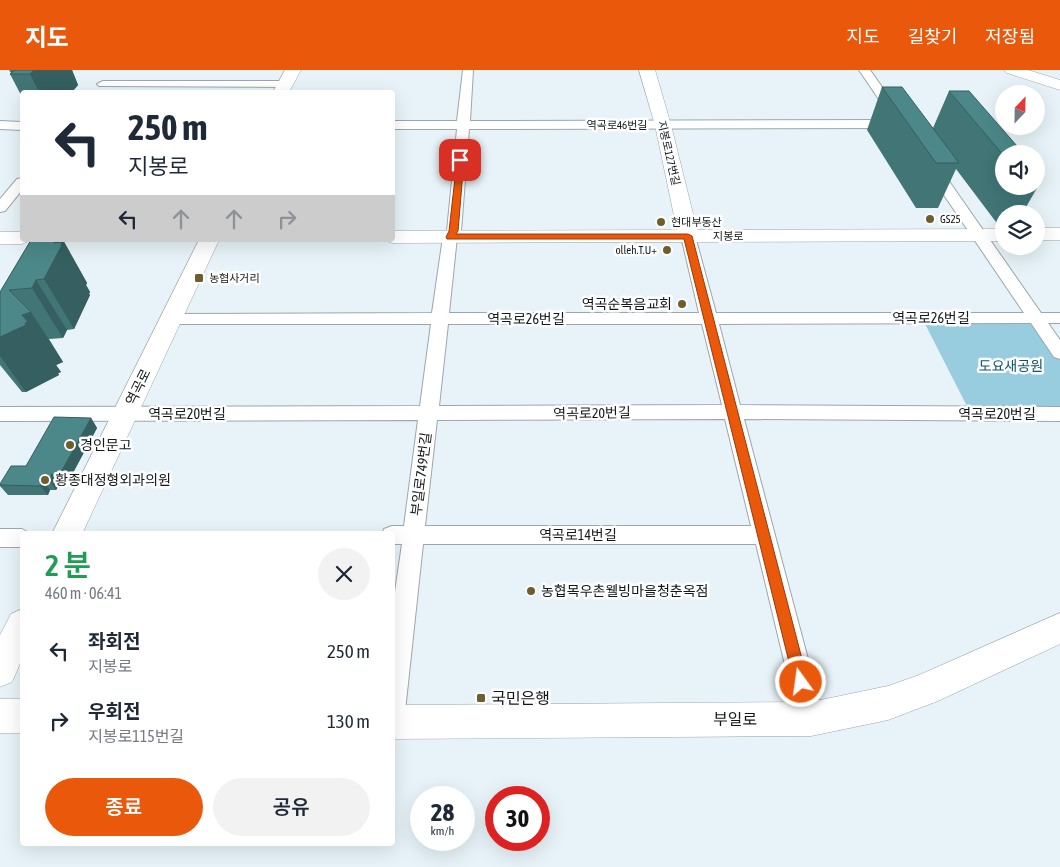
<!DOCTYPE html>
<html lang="ko">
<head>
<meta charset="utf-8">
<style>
  body { margin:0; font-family:"Asap Condensed","Noto Sans KR",sans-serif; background:#f2f2f3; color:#1f2937; height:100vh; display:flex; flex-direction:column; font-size:19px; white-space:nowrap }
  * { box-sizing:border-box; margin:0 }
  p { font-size:16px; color:#747a83 }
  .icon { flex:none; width:28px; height:28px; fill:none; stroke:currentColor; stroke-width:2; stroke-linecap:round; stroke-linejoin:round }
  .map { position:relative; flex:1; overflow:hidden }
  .panel { position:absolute; left:20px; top:461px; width:375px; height:315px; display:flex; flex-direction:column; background:#fff; border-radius:5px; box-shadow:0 5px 20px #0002 }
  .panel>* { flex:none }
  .guide { position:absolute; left:20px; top:20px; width:375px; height:152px; border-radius:5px; box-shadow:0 5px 20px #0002; background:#fff; color:#1f2937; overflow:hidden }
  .needle { width:32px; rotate:22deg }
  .tools { position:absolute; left:995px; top:15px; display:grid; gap:10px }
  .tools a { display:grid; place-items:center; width:50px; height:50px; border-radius:50%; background:#fff; box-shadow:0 5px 20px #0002; font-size:25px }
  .speed { position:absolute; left:410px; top:716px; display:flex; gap:10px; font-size:25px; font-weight:700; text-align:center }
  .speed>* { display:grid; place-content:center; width:65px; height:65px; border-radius:50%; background:#fff; box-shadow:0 5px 20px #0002; line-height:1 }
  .speed small { font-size:12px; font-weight:400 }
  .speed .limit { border:8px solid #d22; background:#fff; color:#111 }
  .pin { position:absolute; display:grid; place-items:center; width:42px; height:42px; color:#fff; margin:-21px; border-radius:10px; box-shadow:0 2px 8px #0006 }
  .me { position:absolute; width:55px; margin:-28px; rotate:346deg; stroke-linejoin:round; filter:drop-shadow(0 0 4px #0008) }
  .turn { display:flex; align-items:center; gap:18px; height:105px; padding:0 25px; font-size:22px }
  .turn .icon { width:65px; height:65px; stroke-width:2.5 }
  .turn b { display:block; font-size:35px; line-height:42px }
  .lanes { display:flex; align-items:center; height:48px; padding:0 25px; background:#0003; justify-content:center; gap:25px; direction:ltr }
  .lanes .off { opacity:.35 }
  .round { display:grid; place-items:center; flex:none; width:52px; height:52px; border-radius:26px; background:#f2f2f3 }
  .head { display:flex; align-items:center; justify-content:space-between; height:85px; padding:0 25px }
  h1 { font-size:30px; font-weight:600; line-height:38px; color:#1e9e55 }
  .cta { display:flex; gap:10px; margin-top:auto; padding:10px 25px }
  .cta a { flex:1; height:58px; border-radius:30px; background:#ea580c; color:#fff; font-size:20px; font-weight:600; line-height:58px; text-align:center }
  .cta a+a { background:#f2f2f3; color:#1f2937 }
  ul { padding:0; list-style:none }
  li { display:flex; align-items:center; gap:15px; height:70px; padding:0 25px }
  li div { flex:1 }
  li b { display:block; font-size:19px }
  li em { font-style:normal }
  header { display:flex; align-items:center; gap:30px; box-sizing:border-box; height:70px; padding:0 25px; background:#ea580c; color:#fff }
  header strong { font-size:24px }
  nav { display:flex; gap:28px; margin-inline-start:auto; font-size:18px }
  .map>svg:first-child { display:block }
</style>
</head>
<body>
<header>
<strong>지도</strong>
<nav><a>지도</a><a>길찾기</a><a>저장됨</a></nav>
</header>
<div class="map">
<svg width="1060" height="797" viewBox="0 0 1060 797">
  <rect width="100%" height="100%" fill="#e7f3f8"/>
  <path fill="#98ccdf" d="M922 248H1036L1060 283V344H971Z"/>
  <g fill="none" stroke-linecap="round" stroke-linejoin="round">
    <g stroke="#9ba7ab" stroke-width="2">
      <g id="street">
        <path d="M463 0H473L470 51 895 50 901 54 895 58 469 59 461 161 457 167 449 243H699L681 166 683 163H693L695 166 716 243H1024L925 97 932 93 937 94 1041 243H1060V253H1048L1060 270V289L1054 287 1031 253 719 254 740 335 1060 337V351L744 349 824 649 820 658 811 662 802 658 798 649 756 474H423L405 641 401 650 392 653V542L402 474H392V464H382L384 459 392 456H404L418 350 0 351V337L420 336 431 254H171L165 253 163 249 165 245 171 244 432 243 443 167 447 161 457 59H392V51H457ZM448 254H702L722 335 439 336ZM725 349 751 456H425L437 350Z"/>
        <path d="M859 0H870L901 44 899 47H891Z"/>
        <path d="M103 11H285L291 14 285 17 99 16 97 14Z"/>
        <path d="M0 51 22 52V60L0 59Z"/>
        <path d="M22 108V120L5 141 0 142V129L17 109Z"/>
        <path d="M0 459H22L31 464H22V477H0Z"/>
      </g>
    </g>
    <g stroke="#9ba7ab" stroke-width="1">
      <g id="secondary">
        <path d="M285 0H301L289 22H273Z"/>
        <path d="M639 0H655L671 55 697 160 1004 159V171L392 173 384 170H392V161L677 160 655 55Z"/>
        <path d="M1004 0H1028L1060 10V20L1007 3Z"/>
        <rect x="1036" y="158" width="24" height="12"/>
        <path d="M0 162H22V170H31L22 174H0Z"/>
        <path d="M199 170H219L82 464H52Z"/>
        <path d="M22 539V589L12 612 0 617V565L11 544Z"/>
        <path d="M1060 543V574L938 631 888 650 811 666 392 669V635L811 632 888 616 919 605Z"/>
        <rect x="0" y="629" width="22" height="34"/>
      </g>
    </g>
    <use href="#street" fill="#fff" fill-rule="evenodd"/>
    <use href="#secondary" fill="#fff" fill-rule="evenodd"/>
  </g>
  <g fill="#417576">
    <path d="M9 0H72L78 15 72 22H22V27L10 4 11 3Z"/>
    <path d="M882 17 933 58 949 21 1004 84V116H1036V98L1044 106 1022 144H1004V152H996L956 99 938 138H916L867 60Z"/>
    <path d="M31 170H63L87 213 86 215 90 222 89 224 90 225 74 259 67 260 63 268 49 269 63 292 56 295 61 302 58 303 59 305 26 322H22L0 295V222Z"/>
    <path d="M91 348 97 358 67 414H60L56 420H50L48 425H8L0 416V414L26 396Z"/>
  </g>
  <g fill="#355f60">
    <path d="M34 0H72L78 15 72 22H39L30 4Z"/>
    <path d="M56 170H63L87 213 86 215 90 222 89 224 90 225 74 259 44 209 54 173Z"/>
    <path d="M36 210 67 260 63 268 32 218Z"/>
    <path d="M31 242 63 292 56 295 61 302 58 303 59 305 26 322 0 286V267L22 245Z"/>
    <path d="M91 348 97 358 67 414 60 404Z"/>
    <path d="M52 404 60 414 56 420 49 410Z"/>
    <path d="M43 410 50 420 48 425 40 416Z"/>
  </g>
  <g fill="#4c8889" stroke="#355f60">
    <path d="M15 0H34L30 4H10Z"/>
    <path d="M882 17H902L959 93H936Z"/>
    <path d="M949 21H969L1024 84H1004V86Z"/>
    <path d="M1036 98 1044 106H1036Z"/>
    <path d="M31 170H56L54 173 62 172 61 175H62L44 209 36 210 32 218 9 220 31 242 22 245 28 252 25 253 26 255 0 267V222Z"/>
    <path d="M54 347 91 348 60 404H52L49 410H43L40 416 0 415V414L11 396H26Z"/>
  </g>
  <path fill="#ea580c" stroke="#983908" d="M460 88 464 90 458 161 456 164H688L692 166 808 612 806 617 801 619 796 617 794 612 684 169H447L446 167 449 161 457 90Z"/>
  <g fill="#6f5d2b" stroke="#fefefe" stroke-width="2">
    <circle cx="930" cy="149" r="5"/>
    <circle cx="661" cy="152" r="5"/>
    <circle cx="667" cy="180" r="5"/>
    <rect x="194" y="203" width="10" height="10" rx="2.5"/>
    <circle cx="682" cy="234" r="5"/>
    <circle cx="70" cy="375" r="5"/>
    <circle cx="45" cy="410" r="5"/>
    <circle cx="531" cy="521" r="5"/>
    <rect x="476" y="623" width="10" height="10" rx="2.5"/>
  </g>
  <g text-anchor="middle" stroke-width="5" stroke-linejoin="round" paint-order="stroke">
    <g font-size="11" fill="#14181a" stroke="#fefefe">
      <text x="617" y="59">역곡로46번길</text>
      <text transform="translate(669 83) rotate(77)" y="4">지봉로127번길</text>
      <text x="728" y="170">지봉로</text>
    </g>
    <g font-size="11" fill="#14181a" stroke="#fefefe" text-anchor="start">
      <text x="940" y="153">GS25</text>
      <text x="671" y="156">현대부동산</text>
      <text x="657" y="184" text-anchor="end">olleh.T.U+</text>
      <text x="209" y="212">농협사거리</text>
    </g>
    <g font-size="14" fill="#14181a" stroke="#fefefe" text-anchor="start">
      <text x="672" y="239" text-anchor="end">역곡순복음교회</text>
      <text x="80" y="380">경인문고</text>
      <text x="55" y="415">황종대정형외과의원</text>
      <text x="541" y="526">농협목우촌웰빙마을청춘옥점</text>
    </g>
    <g font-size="14" fill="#14181a" stroke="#fefefe">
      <text x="931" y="253">역곡로26번길</text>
      <text x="526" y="254">역곡로26번길</text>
      <text transform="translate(138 317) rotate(-64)" y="5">역곡로</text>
      <text transform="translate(592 343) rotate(-1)" y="5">역곡로20번길</text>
      <text x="187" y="349">역곡로20번길</text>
      <text x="997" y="349">역곡로20번길</text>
      <text transform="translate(421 404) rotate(-83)" y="5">부일로749번길</text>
      <text x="578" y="470">역곡로14번길</text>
    </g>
    <g font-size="14" fill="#0c566b" stroke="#fefefe">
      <text x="1011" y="301">도요새공원</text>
    </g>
    <g font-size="16" fill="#14181a" stroke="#fefefe" text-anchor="start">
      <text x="491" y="634">국민은행</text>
    </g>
    <g font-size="16" fill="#14181a" stroke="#fefefe">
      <text x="735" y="655">부일로</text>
    </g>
  </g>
</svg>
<div class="tools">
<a><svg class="needle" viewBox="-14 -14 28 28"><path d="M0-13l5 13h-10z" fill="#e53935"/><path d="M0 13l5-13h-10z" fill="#747a83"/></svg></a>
<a><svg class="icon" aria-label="sound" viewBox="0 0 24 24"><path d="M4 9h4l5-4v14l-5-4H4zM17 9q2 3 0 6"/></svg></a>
<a><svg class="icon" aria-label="layers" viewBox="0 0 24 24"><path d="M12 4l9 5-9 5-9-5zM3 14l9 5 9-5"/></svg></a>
</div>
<div class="speed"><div>28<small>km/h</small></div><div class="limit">30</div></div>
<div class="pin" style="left:460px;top:90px;background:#d93025"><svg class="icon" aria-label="arrive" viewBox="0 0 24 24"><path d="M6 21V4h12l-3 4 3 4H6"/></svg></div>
<svg class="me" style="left:801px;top:612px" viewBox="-20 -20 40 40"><circle r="17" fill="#ea580c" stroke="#fff" stroke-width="3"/><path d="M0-11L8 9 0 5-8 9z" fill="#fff"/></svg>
<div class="guide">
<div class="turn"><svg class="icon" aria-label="left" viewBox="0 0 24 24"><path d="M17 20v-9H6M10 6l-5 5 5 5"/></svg><div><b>250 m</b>지봉로</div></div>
<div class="lanes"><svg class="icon" aria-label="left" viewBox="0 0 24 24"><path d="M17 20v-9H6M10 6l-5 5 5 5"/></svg><svg class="icon off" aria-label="ahead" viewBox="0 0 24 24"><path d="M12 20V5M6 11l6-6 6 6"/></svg><svg class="icon off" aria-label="ahead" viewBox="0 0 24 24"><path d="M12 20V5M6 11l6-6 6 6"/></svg><svg class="icon off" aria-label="right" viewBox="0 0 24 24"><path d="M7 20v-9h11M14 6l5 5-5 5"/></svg></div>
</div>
<section class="panel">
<div class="head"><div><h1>2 분</h1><p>460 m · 06:41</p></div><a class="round"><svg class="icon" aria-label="close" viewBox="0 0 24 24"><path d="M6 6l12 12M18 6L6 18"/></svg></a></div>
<ul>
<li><svg class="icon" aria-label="left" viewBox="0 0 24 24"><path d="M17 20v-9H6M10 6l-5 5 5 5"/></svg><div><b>좌회전</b><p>지봉로</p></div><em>250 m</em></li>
<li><svg class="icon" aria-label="right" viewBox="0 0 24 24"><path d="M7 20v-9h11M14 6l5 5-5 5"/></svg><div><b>우회전</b><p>지봉로115번길</p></div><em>130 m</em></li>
</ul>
<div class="cta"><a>종료</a><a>공유</a></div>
</section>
</div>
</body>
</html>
